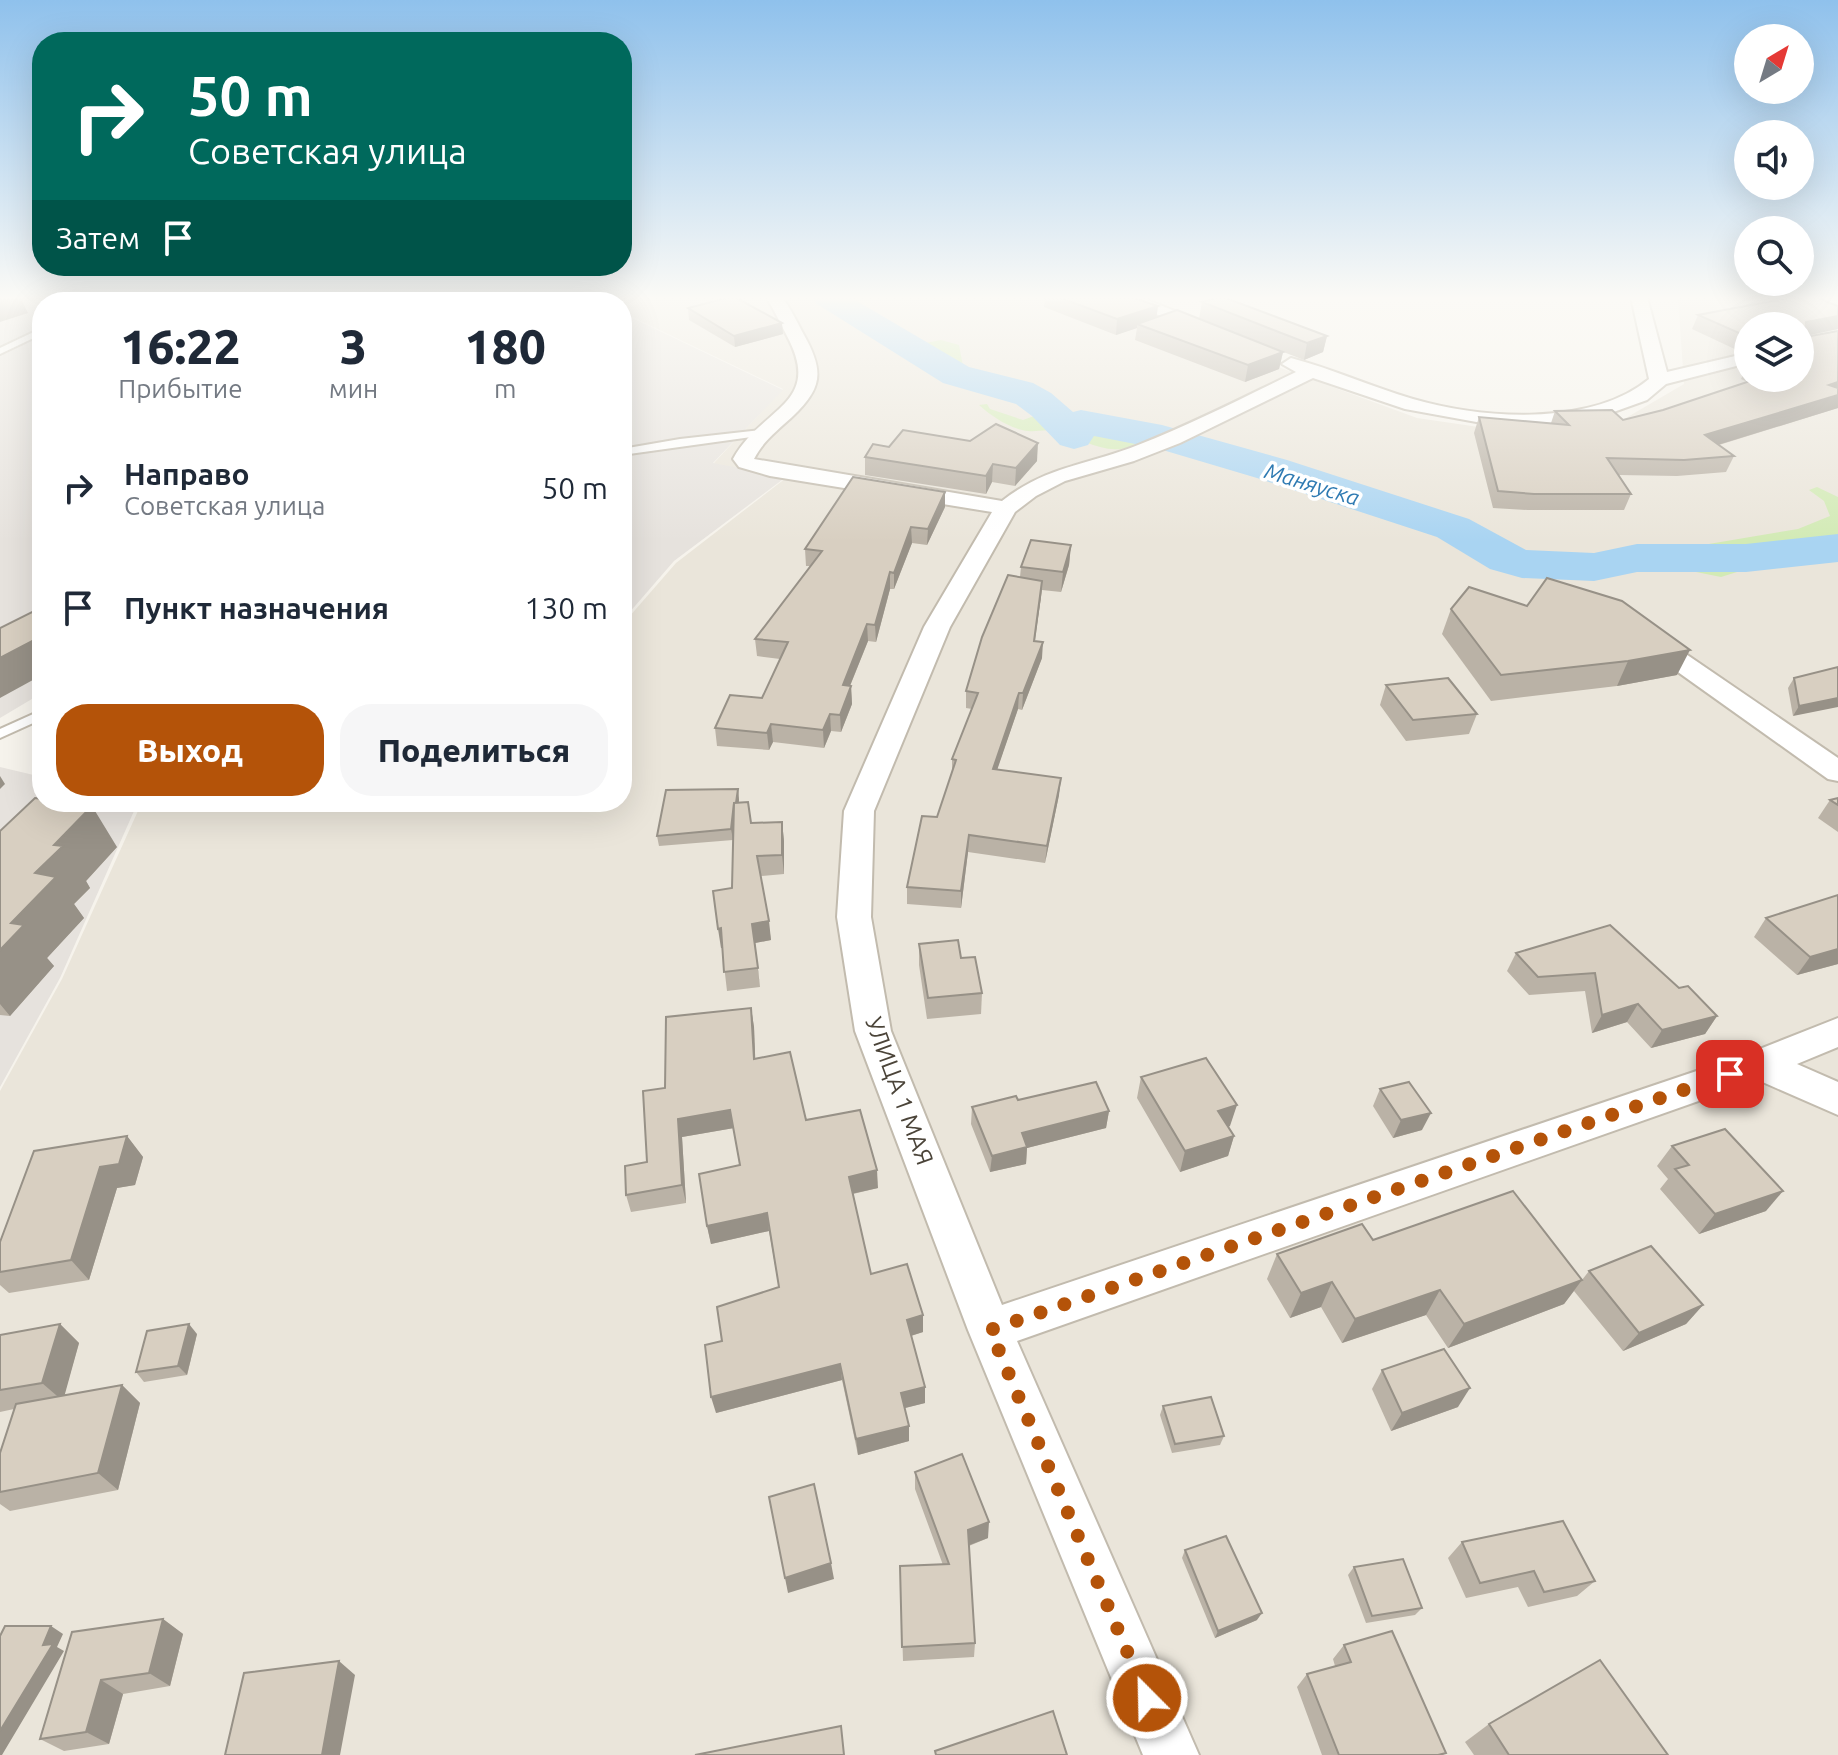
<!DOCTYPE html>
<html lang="ru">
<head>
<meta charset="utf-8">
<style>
  body { margin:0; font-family:Ubuntu,sans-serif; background:#f6f6f7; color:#1f2937; height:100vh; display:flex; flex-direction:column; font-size:30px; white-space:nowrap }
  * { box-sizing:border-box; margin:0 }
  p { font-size:26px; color:#747a83 }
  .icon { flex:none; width:44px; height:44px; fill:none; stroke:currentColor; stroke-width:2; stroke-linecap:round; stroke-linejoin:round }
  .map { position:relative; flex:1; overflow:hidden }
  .sheet { position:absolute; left:32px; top:292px; width:600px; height:520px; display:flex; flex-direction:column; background:#fff; border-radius:32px; box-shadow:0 8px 32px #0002 }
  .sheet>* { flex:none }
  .banner { position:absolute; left:32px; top:32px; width:600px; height:244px; border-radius:32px; box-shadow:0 8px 32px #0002; background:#00695c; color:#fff; overflow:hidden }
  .needle { width:52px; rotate:38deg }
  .buttons { position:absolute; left:1734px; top:24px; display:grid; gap:16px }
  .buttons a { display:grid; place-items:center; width:80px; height:80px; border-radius:50%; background:#fff; box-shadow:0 8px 32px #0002; font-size:40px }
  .pin { position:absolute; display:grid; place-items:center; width:68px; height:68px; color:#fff; margin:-34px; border-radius:16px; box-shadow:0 4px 12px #0006 }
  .me { position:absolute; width:88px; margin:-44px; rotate:337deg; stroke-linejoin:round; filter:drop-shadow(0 0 6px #0008) }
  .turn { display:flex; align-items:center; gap:28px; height:168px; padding:0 24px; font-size:36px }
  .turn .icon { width:104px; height:104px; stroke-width:2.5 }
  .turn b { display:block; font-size:56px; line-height:68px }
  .then { display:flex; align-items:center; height:76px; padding:0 24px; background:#0003; gap:16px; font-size:30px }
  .eta { display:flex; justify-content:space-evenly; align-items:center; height:136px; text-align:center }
  .eta b { font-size:48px; font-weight:800; line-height:56px }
  .button { display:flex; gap:16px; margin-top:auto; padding:16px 24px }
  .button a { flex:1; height:92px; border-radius:32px; background:#b45309; color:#fff; font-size:32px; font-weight:800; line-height:92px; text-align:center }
  .button a+a { background:#f6f6f7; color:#1f2937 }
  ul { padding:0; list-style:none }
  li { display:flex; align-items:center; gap:24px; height:120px; padding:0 24px }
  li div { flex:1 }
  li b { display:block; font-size:30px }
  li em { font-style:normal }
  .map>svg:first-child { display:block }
</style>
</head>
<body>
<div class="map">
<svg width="1838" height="1755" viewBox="0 0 1838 1755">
  <rect width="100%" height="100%" fill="#f6f3ec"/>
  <path fill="#eae5da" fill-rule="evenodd" d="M528 297H1087L1417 418 1520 433 1602 432 1684 384 1678 297H1838V1755H0V1091L62 979 142 802H622V625L676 563 786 478 713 464 783 389 622 312V302H579ZM1748 326H1800V378H1748Z"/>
  <g fill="#e6e2dd">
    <path d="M0 297H526L576 302H42V693L0 718Z"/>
    <path d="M622 313 783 390 713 463 786 477 674 561 622 621Z"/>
    <path d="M0 767 42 777V802H138L60 978 0 1087Z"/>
  </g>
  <g fill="#d2eab5">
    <path d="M941 340 959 345 963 366C941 369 918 369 905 347Z"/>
    <path d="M987 404 990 409 1023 420 1034 416 1029 405 1064 429 1079 432 1076 424 1096 425 1141 440C1113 463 1083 437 1053 431 1045 429 1037 432 1028 431 1011 429 992 417 979 405Z"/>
    <path d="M1817 487 1838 497V554L1753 567 1721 577 1671 567 1625 549 1697 546 1756 536 1798 529 1830 516 1824 501 1809 490Z"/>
  </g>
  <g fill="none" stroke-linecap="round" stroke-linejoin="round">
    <path fill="#a9d4f2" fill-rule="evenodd" d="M812 297H850L969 367 1033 383 1051 393 1073 412 1081 410 1162 425 1287 460 1469 519 1526 550 1594 553 1637 544H1746L1838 534V562L1746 572H1637L1594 581 1522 578 1490 569 1437 537 1257 478 1156 448 1094 436 1088 445 1074 449 1060 445 1032 416 1016 404 943 383 817 304Z"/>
    <g stroke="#c2bbae" stroke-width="4">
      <g id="service">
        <path d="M119 297H130L120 302H108Z"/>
        <path d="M42 328V334L0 354V348Z"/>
        <path d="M761 430 765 431V435L622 455V449L680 439Z"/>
        <path d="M42 710V719L0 738V729Z"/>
      </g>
    </g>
    <g stroke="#c2bbae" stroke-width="4">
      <g id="minor">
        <path d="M766 297H782C791 309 797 322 804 335 824 371 823 388 792 417 778 430 763 441 754 459L1002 501C1046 466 1088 465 1138 445 1192 424 1244 397 1296 372L1282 364 1291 358C1333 369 1372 387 1413 399 1482 419 1591 427 1649 379L1631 297H1647L1667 372 1748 353V363L1666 384 1647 400 1594 419 1504 427 1405 409 1313 378 1180 443 1134 461 1065 481 1036 496 1015 512 950 627 874 811 871 917 891 1031 1002 1305 1747 1054 1838 1018V1047L1797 1064 1838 1082V1115L1758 1080 1017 1341 1199 1755H1143L968 1330 855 1031 837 917 844 811 924 627 992 512 770 476 739 467 733 459C761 407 824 405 787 336 780 323 774 309 766 297Z"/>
        <path d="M1117 297H1139L1214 326 1217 330 1208 335 1202 334Z"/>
        <path d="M1649 632 1658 635 1838 758V781L1828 779 1640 645 1636 640 1640 635Z"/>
      </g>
    </g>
    <use href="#service" fill="#fff" fill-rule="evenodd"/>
    <use href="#minor" fill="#fff" fill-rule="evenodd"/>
  </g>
  <g fill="#bab2a6">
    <path d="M1045 297H1131L1156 317 1283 352 1279 369 1245 382 1135 340 1137 328 1116 335 1044 307Z"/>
    <path d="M1793 297H1815L1838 306V329L1805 336V337L1838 331V408L1719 445 1734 456 1726 472 1677 476 1619 475 1631 494 1624 510H1528L1493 508 1474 433 1479 417 1551 423 1555 411 1612 410 1623 420 1663 410 1747 382 1741 379 1748 364V378H1800V326H1748V351L1741 352 1692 329 1698 315Z"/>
    <path d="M1202 302 1327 336 1323 352 1304 360 1199 319Z"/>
    <path d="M688 308 783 334 735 347 689 320Z"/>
    <path d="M970 441 1037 461 1015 486 992 482 986 494 865 475V457L889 447Z"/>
    <path d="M945 507 927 545 912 543 894 589H890L876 642 868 641 850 686H851L852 704 841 732 831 731 824 748 773 742 769 750 717 746 715 728 762 698 780 659 757 656 755 639 811 566H806L805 549Z"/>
    <path d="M1071 545 1069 565 1061 592 1042 590 1035 641 1042 658 1022 710 1018 709 997 769 1059 795 1045 863 968 852 961 908 907 904V887L937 817 952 772V759L972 709 966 708V691L1020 577 1021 567Z"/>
    <path d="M1451 609 1677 675 1617 686 1491 701 1442 634Z"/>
    <path d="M1838 667 1793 716 1788 688 1794 678Z"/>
    <path d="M1386 685 1477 714 1469 734 1406 741 1380 705Z"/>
    <path d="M738 789 739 803 751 823 782 822 784 841V874L761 876 771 940 755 943 760 987 727 991 722 948H721L732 888 733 840 659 846 657 836Z"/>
    <path d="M1838 798V832L1818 818 1830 800Z"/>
    <path d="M0 831 117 847 86 881 90 888 74 904 84 918 47 958 54 966 10 1016 0 1015Z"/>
    <path d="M1766 918 1838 964 1797 975 1754 937Z"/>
    <path d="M919 944 961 958 982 993 981 1014 927 1019 919 965Z"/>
    <path d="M1516 953 1679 988 1717 1016 1705 1034 1651 1048 1627 1022 1592 1033 1585 991 1529 995 1507 971Z"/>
    <path d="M751 1008 754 1027 755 1059 806 1120 878 1188 853 1194 871 1274 923 1315V1332L911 1336 925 1403 905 1408 909 1426V1441L858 1455 842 1380 716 1413 722 1341 779 1288 769 1231 711 1244 707 1226 740 1165 734 1128 682 1137 686 1203 631 1212 626 1195 647 1162 665 1088Z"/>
    <path d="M1141 1077 1230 1126 1228 1127 1234 1136 1228 1156 1180 1172 1137 1098Z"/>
    <path d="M1380 1089 1422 1130 1393 1138 1373 1106Z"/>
    <path d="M1018 1100 1109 1111 1106 1128 1027 1148 1026 1164 990 1172 971 1124 972 1107Z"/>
    <path d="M127 1136 143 1157 135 1185 117 1188 89 1280 9 1293 0 1285V1242Z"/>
    <path d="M1672 1146 1766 1211 1699 1234 1660 1189 1668 1179 1657 1166Z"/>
    <path d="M1277 1254 1582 1280 1589 1271 1703 1305 1686 1324 1623 1351 1574 1291 1564 1304 1448 1348 1426 1315 1342 1343 1321 1307 1290 1318 1267 1279Z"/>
    <path d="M60 1324 79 1343 64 1395 122 1385 140 1403 118 1490 10 1511 0 1504V1453L14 1409 0 1412V1335Z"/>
    <path d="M197 1334 187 1375 144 1382 136 1372Z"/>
    <path d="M1382 1370 1458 1407 1391 1431 1372 1389Z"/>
    <path d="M1163 1406 1224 1436 1220 1445 1172 1453 1160 1415Z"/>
    <path d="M915 1472 988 1538 969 1546 975 1643 974 1657 903 1661 900 1566 943 1565 915 1489Z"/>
    <path d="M1462 1542 1595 1581 1577 1596 1528 1607 1518 1587 1466 1598 1448 1558Z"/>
    <path d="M1185 1550 1257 1620 1215 1638 1182 1558Z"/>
    <path d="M1354 1567 1422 1608 1415 1615 1366 1623 1348 1575Z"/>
    <path d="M163 1619 183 1634 170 1686 123 1694 109 1744 64 1751 40 1739Z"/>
    <path d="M1344 1645 1446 1753 1443 1755H1322L1297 1687 1307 1674 1335 1666 1333 1659Z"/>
    <path d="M1489 1724 1668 1755H1474L1465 1742Z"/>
  </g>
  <g fill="#979187">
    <path d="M0 297H20L28 313 0 322Z"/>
    <path d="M1158 306 1156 321 1137 324V328L1116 335 1117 319Z"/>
    <path d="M1838 316V329L1800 337 1806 322Z"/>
    <path d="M782 323 783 334 735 347 734 336Z"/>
    <path d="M1327 336 1323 352 1304 360 1307 343Z"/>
    <path d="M1748 337V351L1741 352Z"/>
    <path d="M1283 352 1279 369 1245 382 1248 365Z"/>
    <path d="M1838 382V408L1698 451 1705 435Z"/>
    <path d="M1038 443 1037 461 1015 486 1016 468Z"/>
    <path d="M993 464 992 482 986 494V476Z"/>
    <path d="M945 492V507L927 545 928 529Z"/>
    <path d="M911 527 912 543 894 589V573Z"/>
    <path d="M1071 545 1069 565 1061 592 1063 572Z"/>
    <path d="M890 572V589L876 642 875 625Z"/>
    <path d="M1042 581 1041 597 1032 657 1034 641Z"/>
    <path d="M867 624 868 641 843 703V685Z"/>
    <path d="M42 636V675L0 698V658Z"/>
    <path d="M1043 642 1042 658 1022 710 1023 693Z"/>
    <path d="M1690 650 1677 675 1617 686 1628 661Z"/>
    <path d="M851 686 852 704 841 732 840 715Z"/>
    <path d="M1019 693 1018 709 992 785 993 769Z"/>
    <path d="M1838 698V707L1793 716 1799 706Z"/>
    <path d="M830 714 831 731 824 748 823 730Z"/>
    <path d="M771 724 773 742 769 750 767 733Z"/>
    <path d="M0 776 5 784 0 789Z"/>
    <path d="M1061 778 1059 795 1045 863 1047 846Z"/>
    <path d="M738 789 739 800 733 840 731 829Z"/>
    <path d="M92 806 117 847 86 881 90 888 74 904 84 918 47 958 54 966 10 1016 0 1004V950L11 923 35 873 54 845Z"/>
    <path d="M782 822 784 841V874L782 855Z"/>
    <path d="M969 835 968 852 961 908V891Z"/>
    <path d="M769 921 771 940 755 943 760 987 752 924Z"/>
    <path d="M721 928 724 948H721L718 929Z"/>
    <path d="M1838 949V964L1797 975 1810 957Z"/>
    <path d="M1638 1004 1627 1022 1592 1033 1602 1015Z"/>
    <path d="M751 1008 754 1027 756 1078 754 1059Z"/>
    <path d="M1717 1016 1705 1034 1651 1048 1662 1030Z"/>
    <path d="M1237 1105 1230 1126 1212 1132 1218 1111Z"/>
    <path d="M730 1110 734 1128 682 1137 686 1203 682 1185 678 1119Z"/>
    <path d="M1109 1111 1106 1128 1027 1148 1026 1164 990 1172 992 1156 1022 1133Z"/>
    <path d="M1431 1113 1422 1130 1393 1138 1401 1120Z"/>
    <path d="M127 1136 143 1157 135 1185 117 1188 89 1280 71 1260 100 1167Z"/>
    <path d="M1234 1136 1228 1156 1180 1172 1185 1151Z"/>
    <path d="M877 1170 878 1188 851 1194 849 1177Z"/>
    <path d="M1783 1191 1766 1211 1699 1234 1715 1214Z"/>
    <path d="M767 1213 769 1231 711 1244 707 1226Z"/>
    <path d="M1582 1280 1564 1304 1448 1348 1464 1324Z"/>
    <path d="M1332 1282 1321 1307 1290 1318 1301 1293Z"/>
    <path d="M1440 1290 1426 1315 1342 1343 1355 1319Z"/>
    <path d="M1703 1305 1686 1324 1623 1351 1639 1333Z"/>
    <path d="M923 1315V1332L907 1337V1320Z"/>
    <path d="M60 1324 79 1343 63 1401 42 1383Z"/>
    <path d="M189 1324 197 1334 187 1375 178 1366Z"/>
    <path d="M840 1364 842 1380 716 1413 711 1397Z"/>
    <path d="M122 1385 140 1403 118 1490 98 1473Z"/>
    <path d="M925 1387V1403L901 1409V1393Z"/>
    <path d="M1470 1388 1458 1407 1391 1431 1402 1413Z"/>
    <path d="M909 1426V1441L858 1455 856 1439Z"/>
    <path d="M989 1522 988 1538 967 1546 968 1530Z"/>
    <path d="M831 1563 834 1579 788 1593 785 1578Z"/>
    <path d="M1262 1613 1257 1620 1215 1638 1218 1631Z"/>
    <path d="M163 1619 183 1634 170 1686 149 1673Z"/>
    <path d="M51 1626 63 1634 57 1647 64 1651 2 1755H0V1731Z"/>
    <path d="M339 1661 355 1675 340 1755H322Z"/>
    <path d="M101 1680 123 1694 109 1744 86 1732Z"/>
  </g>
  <g fill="#d8cfc1" stroke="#979187" stroke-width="2">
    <path d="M730 297H735L782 323 734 336 688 308Z"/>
    <path d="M1058 297H1131L1158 306 1117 319Z"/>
    <path d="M1220 297H1223L1327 336 1307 343 1202 302Z"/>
    <path d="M1793 297H1815L1838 306V316L1806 322 1805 337 1838 331V382L1829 385 1838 388V395L1705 435 1734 456 1684 460 1607 458 1631 494H1534L1498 491 1479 417 1569 425 1555 411 1612 410 1623 420 1663 410 1759 378H1800V326H1748V337L1698 315Z"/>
    <path d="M1177 310 1283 352 1248 365 1137 324Z"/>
    <path d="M996 424 1038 443 1016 468 993 464 986 476 865 457 873 444 889 447 903 430 970 441Z"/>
    <path d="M853 477 945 492 928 529 911 527 894 573 890 572 875 625 867 624 843 685 851 686 840 715 830 714 823 730 771 724 767 733 715 728 730 695 762 698 788 642 755 639 822 551 805 549Z"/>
    <path d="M1031 540 1071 545 1063 572 1021 567Z"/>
    <path d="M1008 575 1042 581 1034 641 1043 642 1023 693H1019L993 769 1061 778 1047 846 969 835 961 891 907 887 922 816 937 817 956 760 952 759 978 693 966 691 982 637Z"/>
    <path d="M1547 578 1622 601 1690 650 1628 661 1501 675 1451 609 1469 587 1527 606Z"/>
    <path d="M42 607V636L0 658V628Z"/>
    <path d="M1838 667V698L1799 706 1794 678Z"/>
    <path d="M1448 678 1477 714 1413 720 1386 685Z"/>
    <path d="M738 789 736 803H734L731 829 657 836 666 790Z"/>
    <path d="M35 798 42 799V802H62L92 806 54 845 63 846 35 873 56 877 11 923 24 925 0 950V831Z"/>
    <path d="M1838 798V805L1830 800Z"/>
    <path d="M748 802 751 823 782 822V855L757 856 769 921 752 924 758 968 724 972 721 928 718 929 713 891 732 888 734 803Z"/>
    <path d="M1838 895V949L1810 957 1766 918Z"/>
    <path d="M1610 925 1679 988 1688 986 1717 1016 1662 1030 1638 1004 1602 1015 1595 973 1538 977 1516 953Z"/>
    <path d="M958 940 961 958 975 957 982 993 928 998 919 944Z"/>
    <path d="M751 1008 754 1059 790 1052 806 1120 860 1110 877 1170 849 1177 871 1274 907 1264 923 1315 907 1320 925 1387 901 1393 909 1426 856 1439 840 1364 711 1397 705 1345 722 1341 717 1307 779 1287 767 1213 707 1226 699 1174 740 1165 730 1110 678 1119 682 1185 626 1195 625 1166 647 1162 643 1091 665 1088 666 1017Z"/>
    <path d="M1206 1058 1237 1105 1218 1111 1234 1136 1185 1151 1141 1077Z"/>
    <path d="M1096 1082 1109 1111 1022 1133 1027 1147 992 1156 972 1107 1016 1096 1018 1100Z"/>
    <path d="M1409 1082 1431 1113 1401 1120 1380 1089Z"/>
    <path d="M1725 1129 1783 1191 1715 1214 1675 1169 1689 1165 1672 1146Z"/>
    <path d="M127 1136 119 1164 100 1167 71 1260 0 1272V1242L34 1151Z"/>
    <path d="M1513 1191 1582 1280 1464 1324 1440 1290 1355 1319 1332 1282 1301 1293 1277 1254 1362 1224 1373 1240Z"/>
    <path d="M1651 1246 1703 1305 1639 1333 1589 1271Z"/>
    <path d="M60 1324 42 1383 0 1390V1335Z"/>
    <path d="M189 1324 178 1366 136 1372 147 1331Z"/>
    <path d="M1444 1349 1470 1388 1402 1413 1382 1370Z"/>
    <path d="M122 1385 98 1473 0 1492V1453L16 1404Z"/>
    <path d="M1211 1397 1224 1436 1175 1444 1163 1406Z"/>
    <path d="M962 1454 989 1522 968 1530 975 1643 902 1647 900 1566 949 1564 915 1472Z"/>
    <path d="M814 1484 831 1563 785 1578 769 1497Z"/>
    <path d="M1563 1521 1595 1581 1544 1592 1534 1571 1480 1583 1462 1542Z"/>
    <path d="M1226 1536 1262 1613 1218 1631 1185 1550Z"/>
    <path d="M1403 1559 1422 1608 1372 1616 1354 1567Z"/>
    <path d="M163 1619 149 1673 101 1680 86 1732 40 1739 72 1632Z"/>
    <path d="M5 1626H51L43 1645 53 1644 0 1731V1636Z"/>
    <path d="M1392 1631 1446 1753 1438 1755H1339L1307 1674 1351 1662 1344 1645Z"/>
    <path d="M1600 1660 1668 1755H1509L1489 1724Z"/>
    <path d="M339 1661 322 1755H225L244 1673Z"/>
    <path d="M1053 1711 1067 1755H936L935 1751Z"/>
    <path d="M841 1726 844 1755H695Z"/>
  </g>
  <linearGradient id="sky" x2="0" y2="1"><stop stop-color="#8fc1ec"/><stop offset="0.55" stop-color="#fbfaf6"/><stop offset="1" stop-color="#fbfaf6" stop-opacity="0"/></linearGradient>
  <rect width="1838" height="542" fill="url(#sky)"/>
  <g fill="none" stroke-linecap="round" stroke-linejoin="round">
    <path stroke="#b45309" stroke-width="14" stroke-dasharray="0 25.2" d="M1147 1698 990 1330 1730 1074"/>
  </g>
  <g text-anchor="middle" stroke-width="7" stroke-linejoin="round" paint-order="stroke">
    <g font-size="22" font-style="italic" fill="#2e7ab2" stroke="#fff">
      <text transform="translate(1312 484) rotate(17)" y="8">Маняуска</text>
    </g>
    <g font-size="24" fill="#4b4439" stroke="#fff">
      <text transform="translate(899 1091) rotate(70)" y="8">УЛИЦА 1 МАЯ</text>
    </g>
  </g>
</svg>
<div class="buttons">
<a><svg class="needle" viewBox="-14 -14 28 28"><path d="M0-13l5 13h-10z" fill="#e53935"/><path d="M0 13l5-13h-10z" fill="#747a83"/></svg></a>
<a><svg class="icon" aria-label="sound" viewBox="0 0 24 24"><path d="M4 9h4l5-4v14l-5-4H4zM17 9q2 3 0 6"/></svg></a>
<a><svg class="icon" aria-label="search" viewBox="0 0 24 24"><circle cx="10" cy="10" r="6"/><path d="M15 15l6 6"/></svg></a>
<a><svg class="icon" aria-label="layers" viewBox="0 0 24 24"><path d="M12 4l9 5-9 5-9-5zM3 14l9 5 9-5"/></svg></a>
</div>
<div class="pin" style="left:1730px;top:1074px;background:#d93025"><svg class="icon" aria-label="arrive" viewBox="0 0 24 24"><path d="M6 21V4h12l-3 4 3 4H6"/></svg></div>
<svg class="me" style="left:1147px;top:1698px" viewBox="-20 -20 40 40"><circle r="17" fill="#b45309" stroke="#fff" stroke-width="3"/><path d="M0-11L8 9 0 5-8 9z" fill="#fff"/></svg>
<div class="banner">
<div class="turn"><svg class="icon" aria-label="right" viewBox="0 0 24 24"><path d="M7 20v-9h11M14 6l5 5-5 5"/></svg><div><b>50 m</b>Советская улица</div></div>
<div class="then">Затем<svg class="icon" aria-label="arrive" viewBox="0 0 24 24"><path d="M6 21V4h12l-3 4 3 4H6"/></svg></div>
</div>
<section class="sheet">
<div class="eta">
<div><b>16:22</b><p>Прибытие</p></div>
<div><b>3</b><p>мин</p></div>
<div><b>180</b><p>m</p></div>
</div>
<ul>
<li><svg class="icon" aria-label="right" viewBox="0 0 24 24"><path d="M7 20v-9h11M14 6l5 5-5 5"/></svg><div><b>Направо</b><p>Советская улица</p></div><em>50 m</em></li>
<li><svg class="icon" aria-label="arrive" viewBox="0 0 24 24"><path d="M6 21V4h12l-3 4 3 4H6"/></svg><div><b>Пункт назначения</b></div><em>130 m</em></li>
</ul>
<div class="button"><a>Выход</a><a>Поделиться</a></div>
</section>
</div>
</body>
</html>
